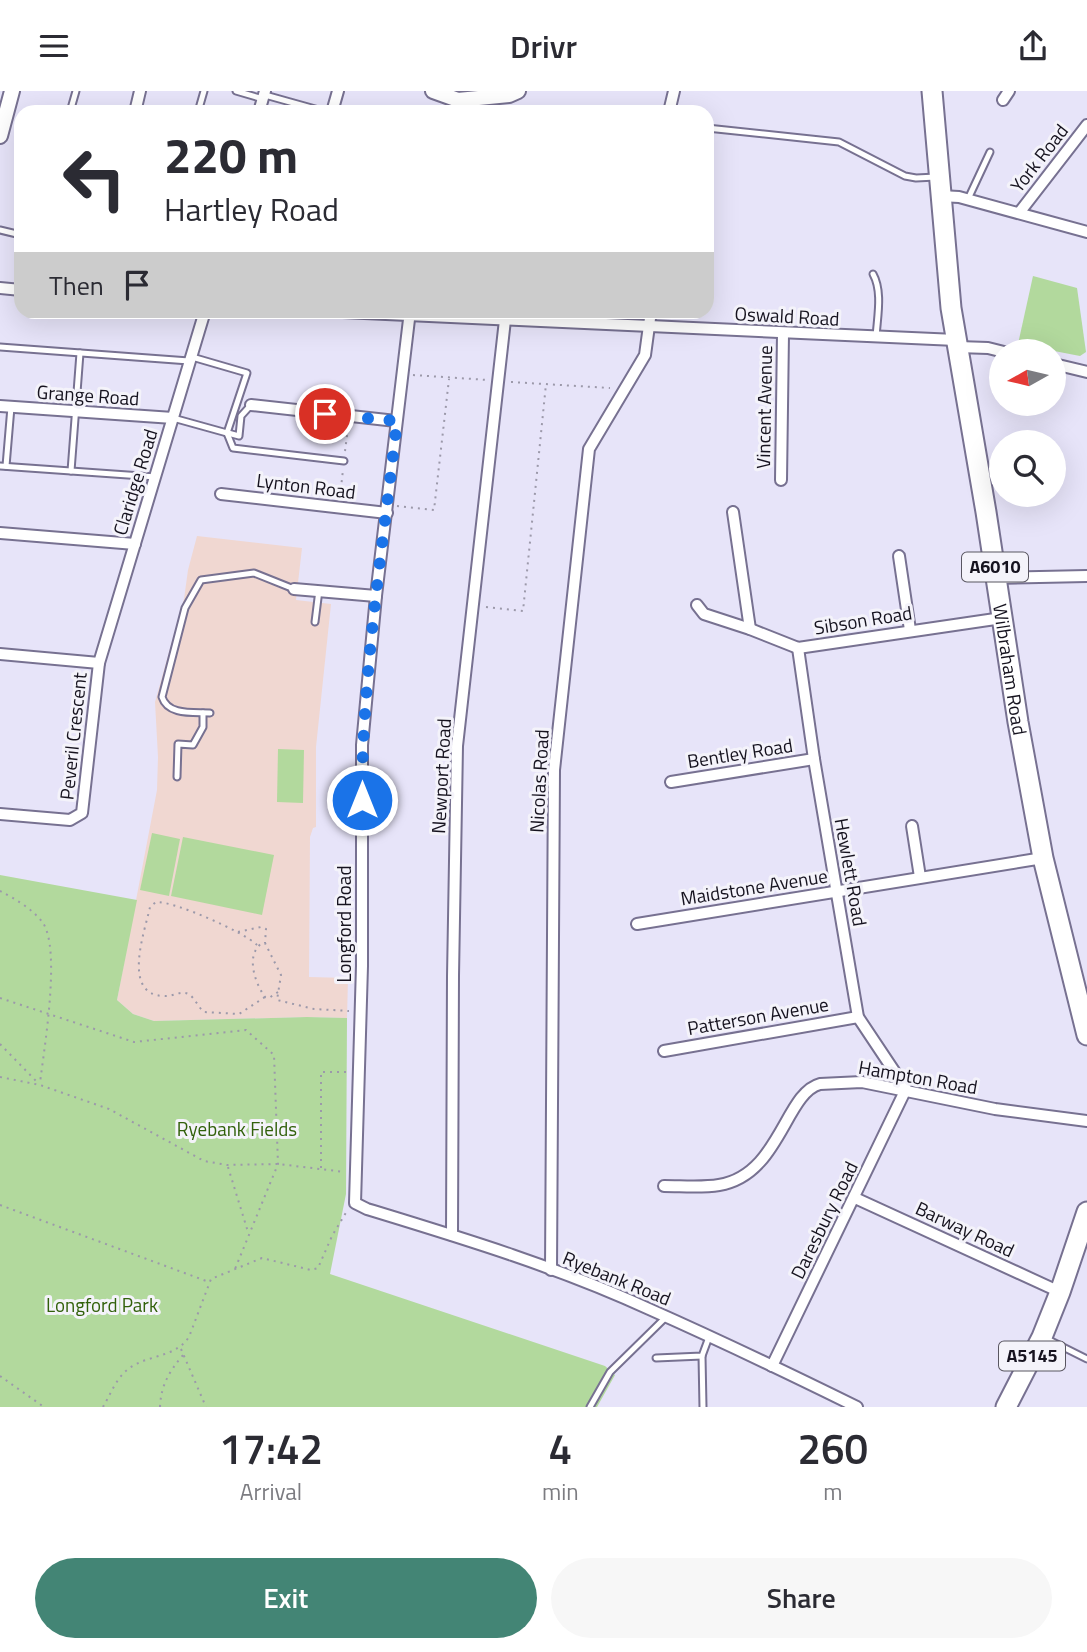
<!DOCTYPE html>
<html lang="en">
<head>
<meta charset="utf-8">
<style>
  body { margin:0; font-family:"Titillium Web",sans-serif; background:#f7f7f7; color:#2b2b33; height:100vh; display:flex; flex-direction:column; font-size:26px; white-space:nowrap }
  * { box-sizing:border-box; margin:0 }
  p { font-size:23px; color:#7c7c81 }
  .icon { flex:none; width:38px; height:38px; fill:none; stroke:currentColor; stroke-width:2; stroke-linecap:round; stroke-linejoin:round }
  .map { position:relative; height:1316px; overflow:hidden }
  .side { display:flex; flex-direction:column; background:#fff; flex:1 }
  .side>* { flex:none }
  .guide { position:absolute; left:14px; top:14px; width:700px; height:214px; border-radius:21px; box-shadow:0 7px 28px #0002; background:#fff; color:#2b2b33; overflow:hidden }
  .needle { width:46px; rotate:262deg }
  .fabs { position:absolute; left:989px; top:248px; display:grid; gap:14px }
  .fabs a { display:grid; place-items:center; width:77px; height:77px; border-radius:50%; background:#fff; box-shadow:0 7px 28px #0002; font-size:35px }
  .pin { position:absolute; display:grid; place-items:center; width:60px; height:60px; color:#fff; margin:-30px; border:4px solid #fff; border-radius:50%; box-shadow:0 2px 7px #0007 }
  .me { position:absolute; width:77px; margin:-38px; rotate:0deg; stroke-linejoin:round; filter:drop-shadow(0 0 5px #0008) }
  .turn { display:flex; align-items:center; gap:24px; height:147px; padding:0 35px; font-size:32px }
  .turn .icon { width:91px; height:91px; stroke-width:2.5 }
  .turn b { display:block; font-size:49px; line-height:60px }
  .then { display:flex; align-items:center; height:66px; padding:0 35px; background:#0003; gap:14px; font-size:26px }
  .eta { display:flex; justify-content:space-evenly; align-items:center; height:119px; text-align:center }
  .eta b { font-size:42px; font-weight:600; line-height:49px }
  .button { display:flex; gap:14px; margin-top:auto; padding:14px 35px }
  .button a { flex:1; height:80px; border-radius:42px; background:#438575; color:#fff; font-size:28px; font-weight:600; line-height:80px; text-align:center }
  .button a+a { background:#f7f7f7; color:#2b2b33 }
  header { display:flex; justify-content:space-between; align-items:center; height:91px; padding:0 35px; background:#fff; font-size:32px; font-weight:600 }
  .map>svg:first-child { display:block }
</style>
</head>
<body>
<header><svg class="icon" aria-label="menu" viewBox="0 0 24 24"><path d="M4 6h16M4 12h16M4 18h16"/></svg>Drivr<svg class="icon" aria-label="share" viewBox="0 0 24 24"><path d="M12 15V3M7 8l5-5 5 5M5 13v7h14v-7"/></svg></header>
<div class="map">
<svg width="1087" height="1316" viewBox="0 0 1087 1316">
  <rect width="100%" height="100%" fill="#e7e4f9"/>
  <path fill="#f0d7d1" d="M197 445 302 457 296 509 331 513 316 656V736L313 737 310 746 309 886 348 887 347 927 307 926 154 930 133 923 117 909 157 699 158 666 155 611 184 508 188 479Z"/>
  <g fill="#b2d99d">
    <path d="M1033 185 1077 197 1086 261 1080 265 1018 253Z"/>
    <path d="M278 658 304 659 303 712 277 711Z"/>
    <path d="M152 742 180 748 169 805 140 799Z"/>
    <path d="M183 746 274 764 262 824 171 805Z"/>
    <path d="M0 784 137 809 117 909 133 923 154 930 307 926 347 927 346 1103 330 1183 605 1275 615 1284 597 1316H0Z"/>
  </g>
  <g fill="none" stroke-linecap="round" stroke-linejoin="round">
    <g stroke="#777191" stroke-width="9">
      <g id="lane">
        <path d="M236 0 263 8"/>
        <path d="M265 4 326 21"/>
        <path d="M70 21 76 0"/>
        <path d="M198 21 204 0"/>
        <path d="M707 37 839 51 905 85 916 87 936 86"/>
        <path d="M968 108 990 61"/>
        <path d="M0 139 21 144"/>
        <path d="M873 183C883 201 877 227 876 247"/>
        <path d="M0 256 189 270"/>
        <path d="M173 327 227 342 247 282 192 266"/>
        <path d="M227 342 233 357 344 370"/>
        <path d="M228 342 239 345 241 325 251 314"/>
        <path d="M0 375 156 386"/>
        <path d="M6 375 11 316"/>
        <path d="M71 380 80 262"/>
        <path d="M315 531 319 499"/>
        <path d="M210 622C194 621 168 625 162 606L185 517 201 489 254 482 294 498"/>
        <path d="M177 686 178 653 193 654 203 636V622"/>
        <path d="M1045 1247 1087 1268"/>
        <path d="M702 1265 703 1316"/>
        <path d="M656 1267 702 1265 709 1246"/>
        <path d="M590 1316 610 1281 666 1226"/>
      </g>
    </g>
    <g stroke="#777191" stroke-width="14">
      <g id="street">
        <path d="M1003 9 1009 0"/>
        <path d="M135 21 140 0"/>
        <path d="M259 21 265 0"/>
        <path d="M332 21 338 0"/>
        <path d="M455 21 458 9"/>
        <path d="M669 21 674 0"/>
        <path d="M940 105 959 106 1087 141"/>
        <path d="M1019 122 1087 34"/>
        <path d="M0 197 21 199"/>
        <path d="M321 220 956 249"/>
        <path d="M410 220 376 505 362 654V875L355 1112 367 1118C462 1147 558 1176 649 1218 719 1249 788 1282 857 1316"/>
        <path d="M958 256 988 257 1004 261"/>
        <path d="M1054 273 1087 281"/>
        <path d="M251 314 396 330"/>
        <path d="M0 315 173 327"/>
        <path d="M781 389 783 243"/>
        <path d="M221 403 387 422"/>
        <path d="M733 421 750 538"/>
        <path d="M0 442 135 453"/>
        <path d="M899 465 910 539"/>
        <path d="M996 487 1087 485"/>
        <path d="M294 498 376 505"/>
        <path d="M697 514 704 523 750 538 798 557 1002 527"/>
        <path d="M0 563 99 572"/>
        <path d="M671 691 814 668"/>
        <path d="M0 723 70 729 82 722 99 572 205 220"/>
        <path d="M912 735 920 786"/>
        <path d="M637 833 1043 767"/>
        <path d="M664 960 858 926"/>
        <path d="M664 1095C682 1095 702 1097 719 1094 780 1084 785 1002 820 993L862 991 995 1018 1087 1030"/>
        <path d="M855 1107 1060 1201"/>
        <path d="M452 1144 453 885 457 655 505 229"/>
        <path d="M551 1179 554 679 589 358 645 264 651 220"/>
        <path d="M772 1275 906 998 858 926 814 668 798 557"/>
      </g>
    </g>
    <g stroke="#777191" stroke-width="18">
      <g id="secondary">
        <path d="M433 0 458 9 509 4 518 0"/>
        <path d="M0 45 12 0"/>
      </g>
    </g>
    <g stroke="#777191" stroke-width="23">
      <g id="highway">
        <path id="s1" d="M932 0 951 217 986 421 1018 631 1043 767 1087 944"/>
        <path d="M1006 1316 1042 1246 1060 1201 1087 1121"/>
      </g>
    </g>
    <g stroke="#9c99aa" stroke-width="2" stroke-dasharray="2 5" stroke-linecap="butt">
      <path d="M413 284 488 289"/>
      <path d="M511 291 610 297"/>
      <path d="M345 360 348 337"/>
      <path d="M340 405 343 379"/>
      <path d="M397 415 434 419 449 288"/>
      <path d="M486 516 523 520 546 293"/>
      <path d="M0 800C14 807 34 819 43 832 61 859 44 958 40 992"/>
      <path d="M238 841 261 836 266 838 265 852"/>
      <path d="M257 854C244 841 174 810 156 811L150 816C145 840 121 904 164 905 173 906 182 898 190 904 196 909 198 916 204 921L239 923 265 906"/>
      <path d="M278 901 269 907 265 906C255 892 245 864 262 852H265L281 884 277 909 314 918 349 920"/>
      <path d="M0 907 134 951 246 939 274 964 278 1073 235 1178"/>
      <path d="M0 953 39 993"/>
      <path d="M0 986 40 994 109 1018 204 1070 227 1074 278 1073 345 1081"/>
      <path d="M228 1076 248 1141"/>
      <path d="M321 1077V981H346"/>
      <path d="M0 1114 209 1191"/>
      <path d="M181 1258 206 1316"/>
      <path d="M0 1285 44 1316"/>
      <path d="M103 1316C110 1304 116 1288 127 1279 146 1263 174 1268 189 1246L211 1188 262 1167 311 1179 318 1177 332 1145 347 1120"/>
      <path d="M160 1316C161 1294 169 1281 183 1264"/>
    </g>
    <use href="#lane" stroke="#fff" stroke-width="5"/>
    <use href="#street" stroke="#fff" stroke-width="10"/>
    <use href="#secondary" stroke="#fff" stroke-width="14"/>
    <use href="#highway" stroke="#fff" stroke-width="19"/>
  </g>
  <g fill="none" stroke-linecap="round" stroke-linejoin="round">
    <path stroke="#1a73e8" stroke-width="12" stroke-dasharray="0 21.6" d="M325 323 397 330C383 456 362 582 362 709"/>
  </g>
  <g text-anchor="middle" stroke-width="6" stroke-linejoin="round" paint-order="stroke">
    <g fill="#f4f3fa" stroke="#595661" stroke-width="2">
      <rect x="962" y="461.5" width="66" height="29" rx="5"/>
      <rect x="999" y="1250.5" width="66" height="29" rx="5"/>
    </g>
    <g font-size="18" font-weight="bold" fill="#16131f">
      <text x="995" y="482">A6010</text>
      <text x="1032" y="1271">A5145</text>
    </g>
    <g font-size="19" fill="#16131f" stroke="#f4f3fa">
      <text transform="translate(1039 67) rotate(-52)" y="7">York Road</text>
      <text transform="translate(787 225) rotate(3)" y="7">Oswald Road</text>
      <text transform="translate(88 304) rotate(4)" y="7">Grange Road</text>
      <text transform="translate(764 316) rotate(-89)" y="7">Vincent Avenue</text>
      <text transform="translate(135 391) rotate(-73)" y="7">Claridge Road</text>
      <text transform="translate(306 395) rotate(7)" y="7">Lynton Road</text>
      <text transform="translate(863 529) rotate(-9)" y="7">Sibson Road</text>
      <text dy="7" stroke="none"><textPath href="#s1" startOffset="584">Wilbraham Road</textPath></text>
      <text transform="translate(73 645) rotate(-84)" y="7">Peveril Crescent</text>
      <text transform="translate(740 662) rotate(-9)" y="7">Bentley Road</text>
      <text transform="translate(441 685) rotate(-87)" y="7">Newport Road</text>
      <text transform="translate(539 690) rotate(-87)" y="7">Nicolas Road</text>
      <text transform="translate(851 781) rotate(80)" y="7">Hewlett Road</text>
      <text transform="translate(754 796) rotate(-9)" y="7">Maidstone Avenue</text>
      <text transform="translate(344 833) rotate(-90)" y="7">Longford Road</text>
      <text transform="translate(758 925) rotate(-10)" y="7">Patterson Avenue</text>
      <text transform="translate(918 986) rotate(10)" y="7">Hampton Road</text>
      <text transform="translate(824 1129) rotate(-64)" y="7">Daresbury Road</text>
      <text transform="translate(965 1138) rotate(25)" y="7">Barway Road</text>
      <text transform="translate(617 1187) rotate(22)" y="7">Ryebank Road</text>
    </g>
    <g font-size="19" fill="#31600a" stroke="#f4f3fa">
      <text x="237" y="1045">Ryebank Fields</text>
      <text x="102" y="1221">Longford Park</text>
    </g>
  </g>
</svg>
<div class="fabs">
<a><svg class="needle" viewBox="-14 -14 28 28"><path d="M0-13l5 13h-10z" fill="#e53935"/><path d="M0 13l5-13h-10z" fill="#7c7c81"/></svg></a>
<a><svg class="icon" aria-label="search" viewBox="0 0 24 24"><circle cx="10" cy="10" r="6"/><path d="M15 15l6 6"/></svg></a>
</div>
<div class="pin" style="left:325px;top:323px;background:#d93025"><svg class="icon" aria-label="arrive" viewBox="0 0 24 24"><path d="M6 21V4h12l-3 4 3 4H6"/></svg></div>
<svg class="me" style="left:362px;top:709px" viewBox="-20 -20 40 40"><circle r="17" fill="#1a73e8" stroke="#fff" stroke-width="3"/><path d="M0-11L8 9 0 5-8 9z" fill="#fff"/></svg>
<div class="guide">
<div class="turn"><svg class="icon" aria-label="left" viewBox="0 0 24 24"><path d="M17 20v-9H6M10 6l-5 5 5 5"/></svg><div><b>220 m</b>Hartley Road</div></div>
<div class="then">Then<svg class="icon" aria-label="arrive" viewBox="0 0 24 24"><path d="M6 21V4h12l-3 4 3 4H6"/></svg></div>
</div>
</div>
<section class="side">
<div class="eta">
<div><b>17:42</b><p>Arrival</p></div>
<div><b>4</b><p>min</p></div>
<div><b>260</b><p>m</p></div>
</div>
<div class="button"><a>Exit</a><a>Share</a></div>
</section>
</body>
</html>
